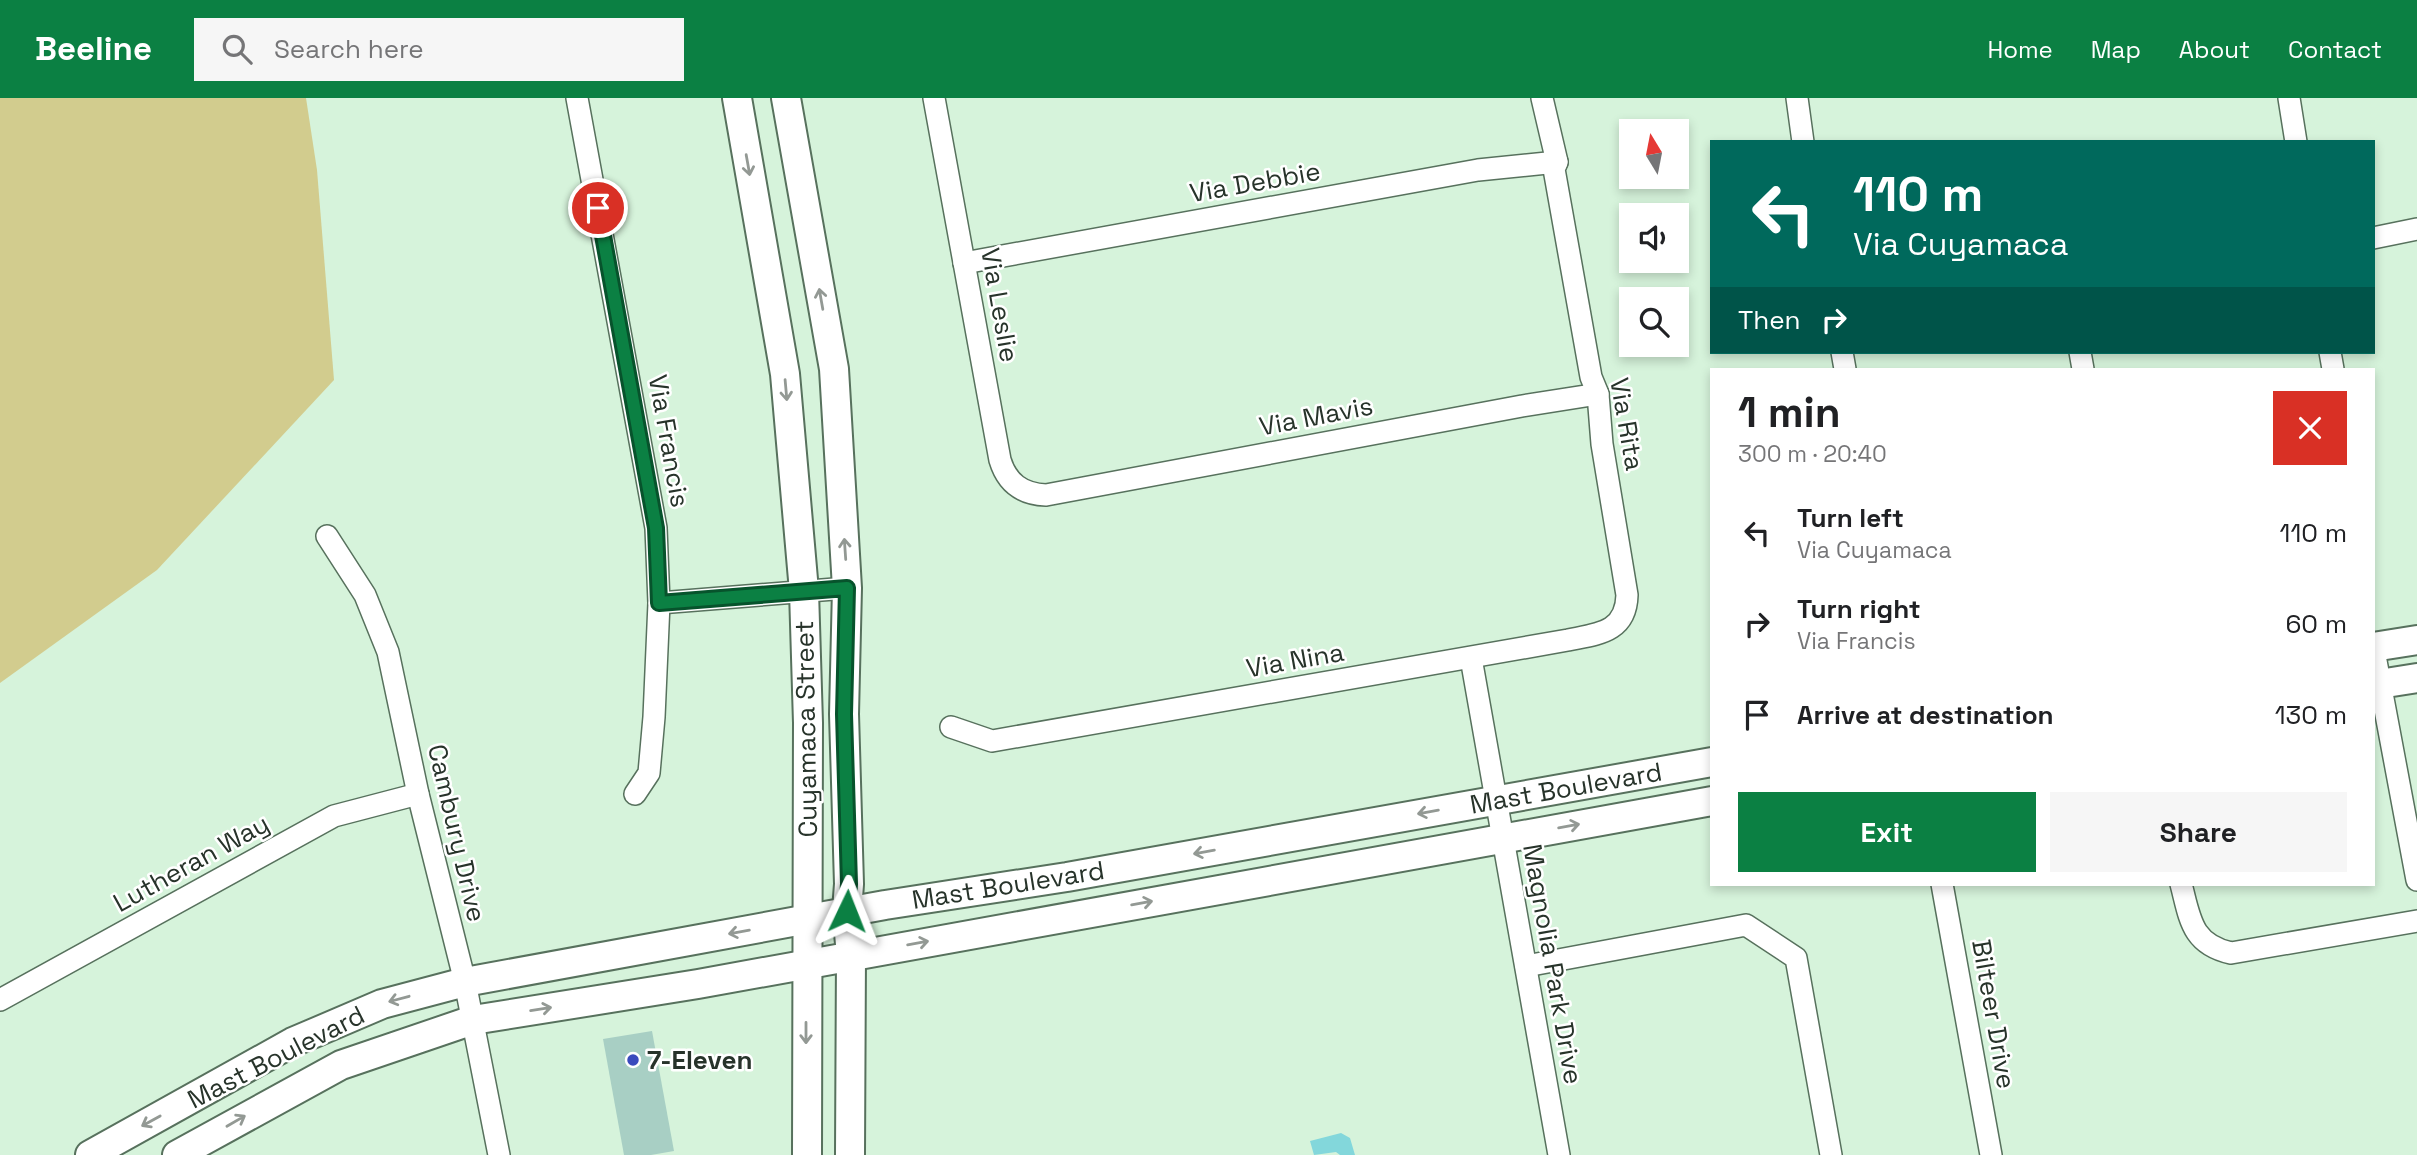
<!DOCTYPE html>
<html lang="en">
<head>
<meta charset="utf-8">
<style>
  body { margin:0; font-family:"Space Grotesk",sans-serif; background:#f6f6f6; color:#202124; height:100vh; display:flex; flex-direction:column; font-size:26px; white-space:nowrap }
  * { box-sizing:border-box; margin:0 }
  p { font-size:23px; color:#757577 }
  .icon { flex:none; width:38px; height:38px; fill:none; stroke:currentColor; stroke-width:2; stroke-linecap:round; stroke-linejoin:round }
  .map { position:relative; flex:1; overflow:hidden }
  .drawer { position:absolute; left:1710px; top:270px; width:665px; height:518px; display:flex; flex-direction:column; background:#fff; border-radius:0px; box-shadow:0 4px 10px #0003 }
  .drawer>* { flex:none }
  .top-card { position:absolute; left:1710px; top:42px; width:665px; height:214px; border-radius:0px; box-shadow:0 4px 10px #0003; background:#00695c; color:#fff; overflow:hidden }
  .needle { width:46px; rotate:350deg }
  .tools { position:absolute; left:1619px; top:21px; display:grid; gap:14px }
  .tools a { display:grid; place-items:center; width:70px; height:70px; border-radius:0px; background:#fff; box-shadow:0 4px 10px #0003; font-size:35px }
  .pin { position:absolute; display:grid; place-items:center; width:60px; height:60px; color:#fff; margin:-30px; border:4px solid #fff; border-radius:50%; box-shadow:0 2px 7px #0007 }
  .me { position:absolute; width:77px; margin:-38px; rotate:2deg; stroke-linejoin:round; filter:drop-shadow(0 0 5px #0008) }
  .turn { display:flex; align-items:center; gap:24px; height:147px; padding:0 28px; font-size:32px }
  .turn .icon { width:91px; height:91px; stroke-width:2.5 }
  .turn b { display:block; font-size:49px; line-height:60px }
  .then { display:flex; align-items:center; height:66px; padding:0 28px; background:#0003; gap:14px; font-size:26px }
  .round { display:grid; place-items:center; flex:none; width:74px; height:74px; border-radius:0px; background:#f6f6f6 }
  .head { display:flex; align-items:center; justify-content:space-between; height:119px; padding:0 28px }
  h1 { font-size:42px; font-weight:700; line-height:52px }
  .button { display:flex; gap:14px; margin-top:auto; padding:14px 28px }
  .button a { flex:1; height:80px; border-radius:0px; background:#0b8043; color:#fff; font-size:28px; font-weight:700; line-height:80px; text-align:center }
  .button a+a { background:#f6f6f6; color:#202124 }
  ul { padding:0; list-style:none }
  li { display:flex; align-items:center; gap:21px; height:91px; padding:0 28px }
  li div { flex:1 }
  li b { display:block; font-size:26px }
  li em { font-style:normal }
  header { display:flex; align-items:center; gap:42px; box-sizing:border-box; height:98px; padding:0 35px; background:#0b8043; color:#fff }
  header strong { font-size:33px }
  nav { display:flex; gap:38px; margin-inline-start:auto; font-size:24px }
  .search { width:490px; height:63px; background:#f6f6f6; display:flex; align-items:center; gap:18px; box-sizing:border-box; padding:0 24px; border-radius:0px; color:#757577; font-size:26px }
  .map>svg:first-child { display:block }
</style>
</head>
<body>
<header>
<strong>Beeline</strong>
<div class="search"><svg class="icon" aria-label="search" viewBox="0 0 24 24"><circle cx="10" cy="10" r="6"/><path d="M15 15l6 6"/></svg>Search here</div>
<nav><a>Home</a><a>Map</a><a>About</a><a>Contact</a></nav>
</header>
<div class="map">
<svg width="2417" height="1057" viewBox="0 0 2417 1057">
  <rect width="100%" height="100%" fill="#d6f3db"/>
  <path fill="#d2cc8e" d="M0 0H306L317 72 334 282 157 472 0 585Z"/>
  <path fill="#83d7db" d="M1341 1035 1350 1040 1355 1057H1340L1336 1054 1314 1057 1310 1043Z"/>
  <path fill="#a8cfc4" d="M652 933 674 1053 651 1057H624L603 941Z"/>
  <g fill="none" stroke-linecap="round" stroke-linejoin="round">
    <g stroke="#57715d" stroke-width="24">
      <g id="minor">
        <path d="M577 0 656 430 659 505 654 619 649 675 635 696"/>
        <path d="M934 0 1000 362C1007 385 1022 396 1046 397L1522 308 1598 296"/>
        <path d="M1797 0 1803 44"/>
        <path d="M2289 0 2296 44"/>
        <path d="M2373 140 2417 131"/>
        <path d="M964 165 1478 72 1557 64"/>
        <path d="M1842 254 1845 271"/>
        <path d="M2080 254 2083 271"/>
        <path d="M2330 254 2333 271"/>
        <path d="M327 438 365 497 388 554 418 696 465 884 499 1057"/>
        <path d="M659 505 847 490"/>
        <path d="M2373 547 2417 782"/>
        <path d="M1471 560 1559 1057"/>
        <path d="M951 629 992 643 1568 542C1597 536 1626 535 1627 497L1602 346 1598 296 1591 279 1554 71 1557 64 1542 0"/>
        <path d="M1942 786 1991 1057"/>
        <path d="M2181 786C2190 820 2191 846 2231 855L2417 823"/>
        <path d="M1526 868 1746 827 1796 860 1831 1057"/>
        <path d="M0 902 334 718 418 696"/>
      </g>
    </g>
    <g stroke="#57715d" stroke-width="32">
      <g id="major">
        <path d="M737 0 785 276 804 493 808 625 807 1057"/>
        <path d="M786 0 834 271 847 490 844 616 849 786 847 813 851 857 850 1057"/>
        <path d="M2373 549 2417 542"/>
        <path d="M2373 587 2417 580"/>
        <path d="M90 1057 293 944 382 906 465 884 885 807 1067 779 1712 664"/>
        <path d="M177 1057 341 967 473 922 698 886 1712 703"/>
      </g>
    </g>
    <use href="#minor" stroke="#fff" stroke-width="21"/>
    <use href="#major" stroke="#fff" stroke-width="28"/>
  </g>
  <defs><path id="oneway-shaft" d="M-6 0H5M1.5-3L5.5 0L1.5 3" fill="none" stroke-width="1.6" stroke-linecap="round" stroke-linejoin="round" transform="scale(1.75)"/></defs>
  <g stroke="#939994">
    <use href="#oneway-shaft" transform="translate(748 67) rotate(80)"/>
    <use href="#oneway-shaft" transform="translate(821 201) rotate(-100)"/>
    <use href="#oneway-shaft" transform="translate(786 292) rotate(85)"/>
    <use href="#oneway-shaft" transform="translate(845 451) rotate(-94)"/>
    <use href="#oneway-shaft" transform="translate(1428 714) rotate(170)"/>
    <use href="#oneway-shaft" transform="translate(1569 728) rotate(-10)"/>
    <use href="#oneway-shaft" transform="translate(1204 754) rotate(170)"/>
    <use href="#oneway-shaft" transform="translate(1142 805) rotate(-10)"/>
    <use href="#oneway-shaft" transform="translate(739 834) rotate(170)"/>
    <use href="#oneway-shaft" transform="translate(918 845) rotate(-10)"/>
    <use href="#oneway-shaft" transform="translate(399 901) rotate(165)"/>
    <use href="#oneway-shaft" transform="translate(541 911) rotate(-9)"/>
    <use href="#oneway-shaft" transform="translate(806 935) rotate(90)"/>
    <use href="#oneway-shaft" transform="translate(151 1023) rotate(151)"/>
    <use href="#oneway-shaft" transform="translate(236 1023) rotate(-30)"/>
  </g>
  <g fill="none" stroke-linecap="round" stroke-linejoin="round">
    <g stroke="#07532c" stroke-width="18">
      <path id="route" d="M598 110 656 430 659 505 847 490 844 616 849 786 847 813"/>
    </g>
    <use href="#route" stroke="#0b8043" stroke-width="12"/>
  </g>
  <circle fill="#3a4abd" stroke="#fff" stroke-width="2.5" cx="633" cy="962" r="7"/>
  <g text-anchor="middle" stroke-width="5" stroke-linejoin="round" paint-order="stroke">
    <g font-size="26" fill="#27332a" stroke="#fff">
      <text transform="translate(1255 84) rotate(-10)" y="9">Via Debbie</text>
      <text transform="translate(1000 207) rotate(80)" y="9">Via Leslie</text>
      <text transform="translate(1316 318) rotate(-11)" y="9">Via Mavis</text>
      <text transform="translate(1627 326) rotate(80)" y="9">Via Rita</text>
      <text transform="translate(669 343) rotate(80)" y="9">Via Francis</text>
      <text transform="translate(1295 562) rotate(-10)" y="9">Via Nina</text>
      <text transform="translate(806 631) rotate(-91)" y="9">Cuyamaca Street</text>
      <text transform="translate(1566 690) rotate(-10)" y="9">Mast Boulevard</text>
      <text transform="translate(457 735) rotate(77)" y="9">Cambury Drive</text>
      <text transform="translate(191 765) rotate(-29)" y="9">Lutheran Way</text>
      <text transform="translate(1008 787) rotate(-9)" y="9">Mast Boulevard</text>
      <text transform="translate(1553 866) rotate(80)" y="9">Magnolia Park Drive</text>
      <text transform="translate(1994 916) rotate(80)" y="9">Bilteer Drive</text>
      <text transform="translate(276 959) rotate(-27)" y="9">Mast Boulevard</text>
    </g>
    <g font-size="26" font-weight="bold" fill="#27332a" stroke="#fff" text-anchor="start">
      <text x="647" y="971">7-Eleven</text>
    </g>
  </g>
</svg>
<div class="tools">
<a><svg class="needle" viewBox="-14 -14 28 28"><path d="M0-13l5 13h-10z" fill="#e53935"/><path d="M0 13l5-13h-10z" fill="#757577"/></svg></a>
<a><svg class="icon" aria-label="sound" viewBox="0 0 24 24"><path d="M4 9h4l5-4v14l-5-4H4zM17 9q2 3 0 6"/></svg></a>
<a><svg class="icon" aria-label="search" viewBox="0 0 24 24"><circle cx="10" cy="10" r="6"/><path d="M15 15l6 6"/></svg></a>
</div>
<div class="pin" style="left:598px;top:110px;background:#d93025"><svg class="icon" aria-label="arrive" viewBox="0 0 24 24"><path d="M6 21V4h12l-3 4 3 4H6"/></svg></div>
<svg class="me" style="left:847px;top:813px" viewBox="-20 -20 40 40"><path d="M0-17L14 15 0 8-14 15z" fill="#0b8043" stroke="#fff" stroke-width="4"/></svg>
<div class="top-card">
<div class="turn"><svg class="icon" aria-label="left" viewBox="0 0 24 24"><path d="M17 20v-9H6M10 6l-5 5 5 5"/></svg><div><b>110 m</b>Via Cuyamaca</div></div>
<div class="then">Then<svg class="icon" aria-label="right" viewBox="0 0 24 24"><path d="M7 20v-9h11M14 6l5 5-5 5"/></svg></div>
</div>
<section class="drawer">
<div class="head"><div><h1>1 min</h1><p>300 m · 20:40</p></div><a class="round" style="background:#d93025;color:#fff"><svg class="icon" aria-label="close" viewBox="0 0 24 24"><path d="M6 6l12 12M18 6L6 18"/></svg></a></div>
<ul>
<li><svg class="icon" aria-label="left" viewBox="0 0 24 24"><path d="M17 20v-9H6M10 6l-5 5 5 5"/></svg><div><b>Turn left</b><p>Via Cuyamaca</p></div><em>110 m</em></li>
<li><svg class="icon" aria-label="right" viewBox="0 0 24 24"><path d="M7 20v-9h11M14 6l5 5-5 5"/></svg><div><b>Turn right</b><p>Via Francis</p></div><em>60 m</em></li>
<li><svg class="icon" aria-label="arrive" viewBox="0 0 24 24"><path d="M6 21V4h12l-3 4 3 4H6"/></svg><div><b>Arrive at destination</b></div><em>130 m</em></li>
</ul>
<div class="button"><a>Exit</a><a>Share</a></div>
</section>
</div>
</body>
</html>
